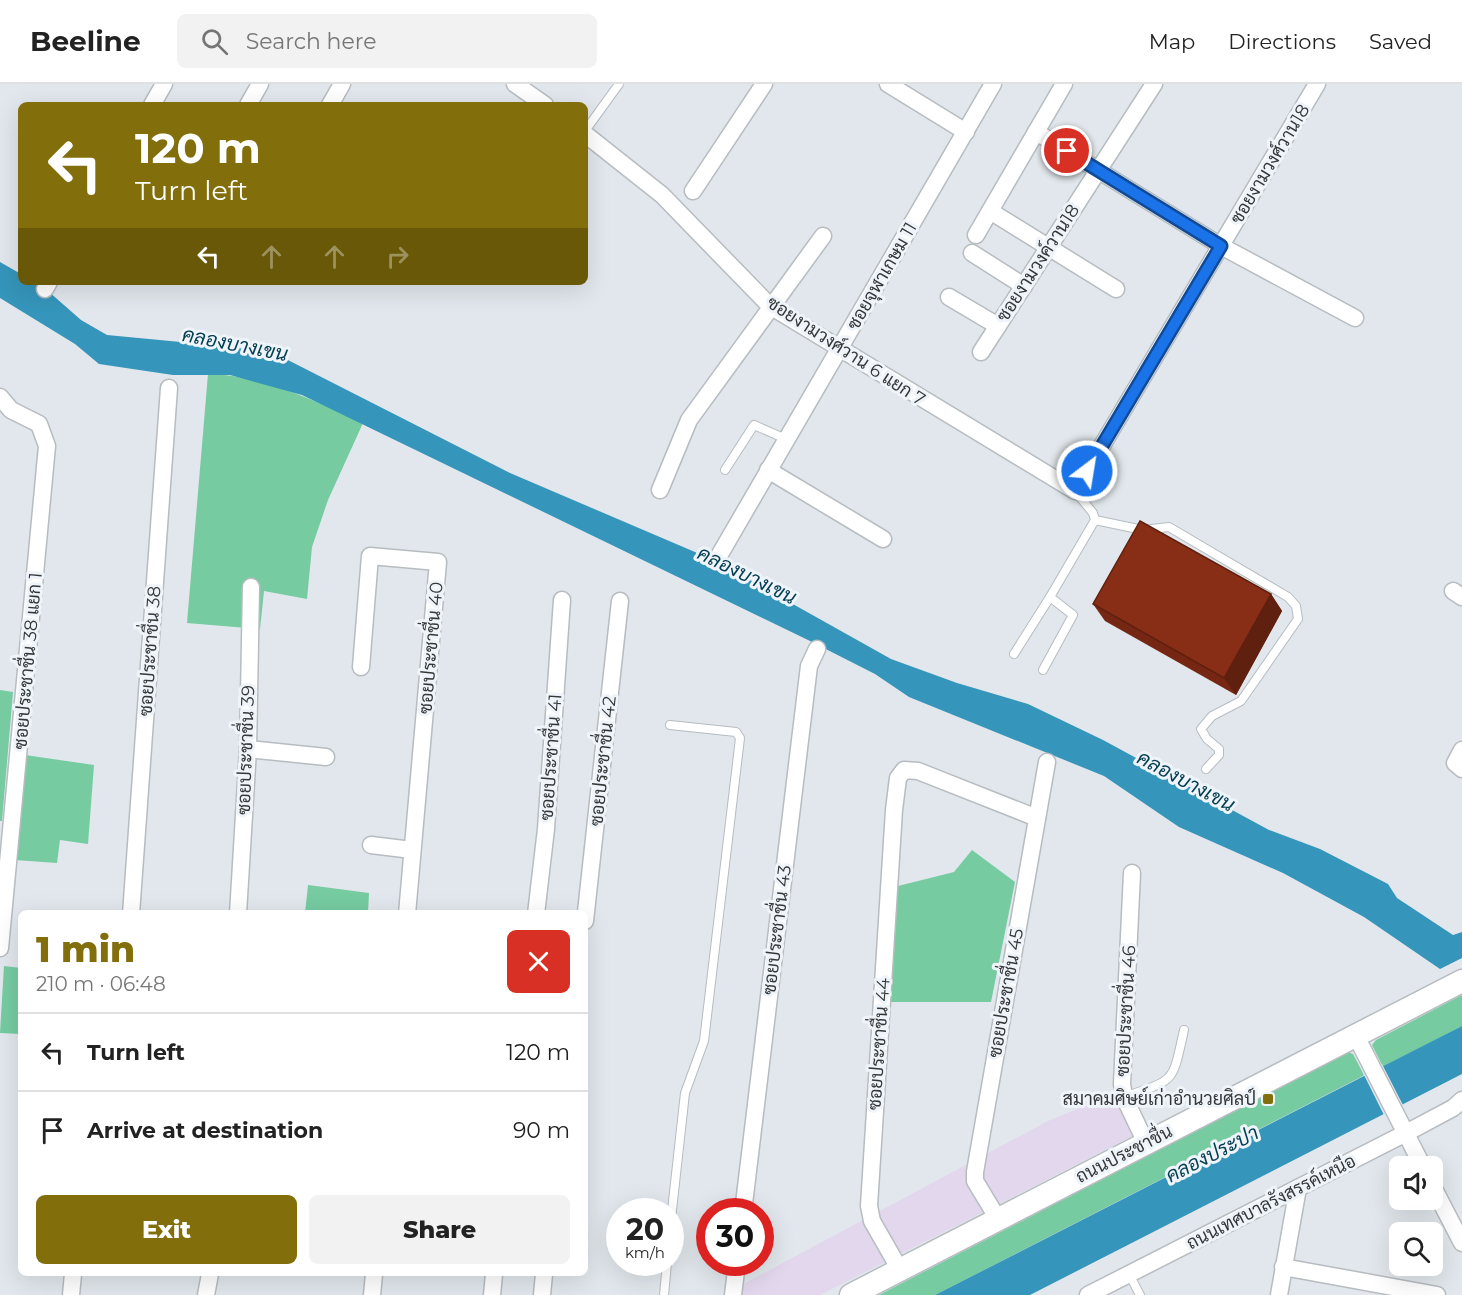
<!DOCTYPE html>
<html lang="en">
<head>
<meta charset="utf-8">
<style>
  body { margin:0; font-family:Montserrat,Sarabun,sans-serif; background:#f2f2f2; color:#222; height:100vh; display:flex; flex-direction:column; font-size:22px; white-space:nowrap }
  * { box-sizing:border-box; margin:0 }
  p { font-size:20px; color:#767676 }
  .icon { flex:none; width:33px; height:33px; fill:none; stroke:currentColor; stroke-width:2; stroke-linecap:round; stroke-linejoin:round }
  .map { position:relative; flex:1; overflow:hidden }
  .details { position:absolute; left:18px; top:826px; width:570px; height:366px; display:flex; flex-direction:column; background:#fff; border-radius:9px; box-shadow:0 6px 24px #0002 }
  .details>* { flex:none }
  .top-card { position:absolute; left:18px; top:18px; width:570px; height:183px; border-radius:9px; box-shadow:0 6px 24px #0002; background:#826e0a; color:#fff; overflow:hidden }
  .buttons { position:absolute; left:1389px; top:1072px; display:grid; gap:12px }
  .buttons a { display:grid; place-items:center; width:54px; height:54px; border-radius:9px; background:#fff; box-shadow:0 6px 24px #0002; font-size:30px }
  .speed { position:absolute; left:606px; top:1114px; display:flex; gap:12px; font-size:30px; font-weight:700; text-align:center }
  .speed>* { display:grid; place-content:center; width:78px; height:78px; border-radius:50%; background:#fff; box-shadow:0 6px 24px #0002; line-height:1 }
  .speed small { font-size:15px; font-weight:400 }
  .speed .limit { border:9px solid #d22; background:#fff; color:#111 }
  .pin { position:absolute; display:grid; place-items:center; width:51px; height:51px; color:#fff; margin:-26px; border:3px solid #fff; border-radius:50%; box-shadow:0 2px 6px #0007 }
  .me { position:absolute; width:66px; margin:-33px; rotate:31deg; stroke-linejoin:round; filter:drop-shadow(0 0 4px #0008) }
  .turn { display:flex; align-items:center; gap:21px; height:126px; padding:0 18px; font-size:27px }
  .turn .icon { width:78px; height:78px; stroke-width:2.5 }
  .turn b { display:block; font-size:42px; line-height:51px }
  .lanes { display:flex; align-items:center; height:57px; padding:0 18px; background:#0003; justify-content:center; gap:30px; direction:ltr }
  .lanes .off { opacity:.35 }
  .round { display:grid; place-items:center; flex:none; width:63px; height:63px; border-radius:9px; background:#f2f2f2 }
  .overview { display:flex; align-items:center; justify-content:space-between; height:102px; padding:0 18px }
  h1 { font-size:36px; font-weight:800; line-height:45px; color:#826e0a }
  .button { display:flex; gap:12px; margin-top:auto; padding:12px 18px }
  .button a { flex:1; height:69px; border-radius:9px; background:#826e0a; color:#fff; font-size:24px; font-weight:800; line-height:69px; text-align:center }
  .button a+a { background:#f2f2f2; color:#222 }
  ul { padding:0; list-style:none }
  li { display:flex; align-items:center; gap:18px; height:78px; padding:0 18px; border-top:2px solid #e0e0e0 }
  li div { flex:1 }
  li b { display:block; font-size:22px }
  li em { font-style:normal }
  header { display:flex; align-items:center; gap:36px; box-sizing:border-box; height:84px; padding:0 30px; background:#fff; border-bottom:2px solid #e0e0e0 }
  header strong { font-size:28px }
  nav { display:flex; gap:33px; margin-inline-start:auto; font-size:21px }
  .search { width:420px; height:54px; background:#f2f2f2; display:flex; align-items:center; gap:15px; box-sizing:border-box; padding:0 21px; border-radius:9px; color:#767676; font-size:22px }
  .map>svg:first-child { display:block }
</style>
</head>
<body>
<header>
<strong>Beeline</strong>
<div class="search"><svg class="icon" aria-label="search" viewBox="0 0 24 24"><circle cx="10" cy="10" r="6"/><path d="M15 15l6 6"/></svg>Search here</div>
<nav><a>Map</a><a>Directions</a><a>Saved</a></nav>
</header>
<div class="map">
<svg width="1462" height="1211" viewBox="0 0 1462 1211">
  <rect width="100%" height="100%" fill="#e1e7ec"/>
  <path fill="#e2d7ec" d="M1129 1004 1148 1044 820 1211H723L1048 1037Z"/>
  <g fill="#76cba1">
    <path d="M208 290C262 291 314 316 363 339L328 416 312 463 307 515 264 507 260 545 187 539Z"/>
    <path d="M0 606 13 608 2 737H0Z"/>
    <path d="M25 671 94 681 88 760 60 756 57 779 15 776Z"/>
    <path d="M972 766 1015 798 991 918H891L898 802 954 788Z"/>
    <path d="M308 801 369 809 368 829H305Z"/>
    <path d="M4 882 21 884V950L0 949Z"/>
    <path d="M1462 911V942L1383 983 1372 961 1376 956Z"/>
    <path d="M1348 968 1353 970 1364 991 1361 993 935 1211H879Z"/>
  </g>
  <g fill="#3595ba">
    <path d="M0 178 21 190V198L40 200 81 236 107 251 233 263 280 272 510 389 716 477 891 575 957 599 1028 620 1103 656 1269 746 1320 765 1388 800 1397 814 1453 851 1462 848V874L1440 885 1364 833 1283 789 1179 743 1104 692 909 613 875 590 808 556 302 311 230 291H173L99 280 75 260 0 214Z"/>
    <path d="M1462 942V990L1030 1211H935Z"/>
  </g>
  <path fill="#e1e7ec" d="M1382 980 1404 1023 1385 1033 1363 989Z"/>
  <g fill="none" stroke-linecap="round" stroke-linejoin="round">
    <g stroke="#b6bcc0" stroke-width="10">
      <g id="lane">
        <path d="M585 47 619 0"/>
        <path d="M725 386 754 341 786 355"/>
        <path d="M1095 436 1143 446 1169 443 1288 513 1296 522 1298 535 1241 617 1212 632 1201 645 1207 655 1219 665V671L1206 685"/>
        <path d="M1014 570 1050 513"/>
        <path d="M1043 586 1073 531 1050 513 1095 436 1093 429 1075 407"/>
        <path d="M670 641 736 648 740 654 704 957 685 1009 670 1144"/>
        <path d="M1124 1013C1176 995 1172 1000 1184 946"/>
        <path d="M1129 1190 1140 1211"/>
        <path d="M664 1211 667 1179"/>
      </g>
    </g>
    <g stroke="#b6bcc0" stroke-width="19">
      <g id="street">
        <path d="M515 0 545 21"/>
        <path d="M888 0 966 48"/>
        <path d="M152 21 164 0"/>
        <path d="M248 21 260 0"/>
        <path d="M330 21 342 0"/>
        <path d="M1036 48 1221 162 1355 234"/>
        <path d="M585 50 662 111 770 222 1075 407 1317 0"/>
        <path d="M693 107 764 0"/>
        <path d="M990 127 1116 205"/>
        <path d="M976 151 1064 0"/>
        <path d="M972 169 1024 202"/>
        <path d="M45 205 49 198"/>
        <path d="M949 213 998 242"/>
        <path d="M981 268 1154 0"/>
        <path d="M0 313 11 326 39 340 47 362 0 864"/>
        <path d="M768 386 883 455"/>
        <path d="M660 406 689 336 823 152"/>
        <path d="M716 477 993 0"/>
        <path d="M1453 507 1462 513"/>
        <path d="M361 583 370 472 438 478 407 830"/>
        <path d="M248 665 326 673"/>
        <path d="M1462 666 1455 679 1462 685"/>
        <path d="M371 761 412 766"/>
        <path d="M1132 789 1122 1000 1124 1013 1146 1059"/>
        <path d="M131 830 169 304"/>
        <path d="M238 830 248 665 251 503"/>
        <path d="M536 830 546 745 562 516"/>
        <path d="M585 837 620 517"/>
        <path d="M1356 952 1423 1083"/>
        <path d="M1432 1101 1462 1159"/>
        <path d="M743 1128 809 582 817 565"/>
        <path d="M998 1135 975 1097V1088L1047 678"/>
        <path d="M1283 1183 1437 1211"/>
        <path d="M900 1186 872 1137 869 1122 894 726 898 694 904 686 918 687 1037 734"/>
        <path d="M71 1211 73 1190"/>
        <path d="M206 1211 210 1190"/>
        <path d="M372 1211 374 1190"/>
        <path d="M492 1211 494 1190"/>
        <path d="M542 1211 544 1190"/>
        <path d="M733 1211 737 1179"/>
        <path d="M1088 1211 1406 1049 1453 1024 1462 1016"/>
        <path d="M1279 1211 1298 1104"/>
      </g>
    </g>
    <g stroke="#b6bcc0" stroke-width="25">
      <path id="secondary" d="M851 1211 1462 897"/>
    </g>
    <use href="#lane" stroke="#fff" stroke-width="8"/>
    <use href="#street" stroke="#fff" stroke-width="16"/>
    <use href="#secondary" stroke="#fff" stroke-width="22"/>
  </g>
  <path fill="#752713" d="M1271 510 1282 527 1236 611 1105 537 1093 520Z"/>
  <path fill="#5f200f" d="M1271 510 1282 527 1236 611 1224 594Z"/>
  <path fill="#882d16" stroke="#5f200f" stroke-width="1.5" d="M1140 437 1271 510 1224 594 1093 520Z"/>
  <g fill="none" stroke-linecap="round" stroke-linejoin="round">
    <g stroke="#114b97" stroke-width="15">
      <path id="route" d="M1067 67 1221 162 1087 387"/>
    </g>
    <use href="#route" stroke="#1a73e8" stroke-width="10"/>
  </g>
  <rect fill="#826e0a" stroke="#eef4f9" stroke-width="2" x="1262" y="1009" width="12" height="12" rx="3"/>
  <g text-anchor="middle" stroke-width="6" stroke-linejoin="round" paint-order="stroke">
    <g font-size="18" fill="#353839" stroke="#eef4f9">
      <text transform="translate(1270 80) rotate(-59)" y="6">ซอยงามวงศ์วาน18</text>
      <text transform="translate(1038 179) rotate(-57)" y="6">ซอยงามวงค์วาน18</text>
      <text transform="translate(882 192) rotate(-60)" y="6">ซอยจุฬาเกษม 11</text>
      <text transform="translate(846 267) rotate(33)" y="6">ซอยงามวงศ์วาน 6 แยก 7</text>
      <text transform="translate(431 564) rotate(-85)" y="6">ซอยประชาชื่น 40</text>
      <text transform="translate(150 567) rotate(-86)" y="6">ซอยประชาชื่น 38</text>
      <text transform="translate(28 577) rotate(-85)" y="6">ซอยประชาชื่น 38 แยก 1</text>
      <text transform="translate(246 666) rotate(-88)" y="6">ซอยประชาชื่น 39</text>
      <text transform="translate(551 673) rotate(-86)" y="6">ซอยประชาชื่น 41</text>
      <text transform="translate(603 677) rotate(-84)" y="6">ซอยประชาชื่น 42</text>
      <text transform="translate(777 846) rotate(-83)" y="6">ซอยประชาชื่น 43</text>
      <text transform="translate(1006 909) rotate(-80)" y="6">ซอยประชาชื่น 45</text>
      <text transform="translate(1126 927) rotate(-87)" y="6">ซอยประชาชื่น 46</text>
      <text transform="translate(879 960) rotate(-86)" y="6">ซอยประชาชื่น 44</text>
      <text transform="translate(1124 1070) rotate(-27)" y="6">ถนนประชาชื่น</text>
      <text transform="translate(1271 1118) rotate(-27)" y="6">ถนนเทศบาลรังสรรค์เหนือ</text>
    </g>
    <g font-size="18" fill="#353839" stroke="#eef4f9" text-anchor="end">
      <text x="1256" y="1021">สมาคมศิษย์เก่าอํานวยศิลป์</text>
    </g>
    <g font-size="20" font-style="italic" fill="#043e51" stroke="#eef4f9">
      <text transform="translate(235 260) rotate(11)" y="7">คลองบางเขน</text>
      <text transform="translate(747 491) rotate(26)" y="7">คลองบางเขน</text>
      <text transform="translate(1186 697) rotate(28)" y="7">คลองบางเขน</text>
      <text transform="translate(1212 1070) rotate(-27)" y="7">คลองประปา</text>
    </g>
  </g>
</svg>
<div class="buttons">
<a><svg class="icon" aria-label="sound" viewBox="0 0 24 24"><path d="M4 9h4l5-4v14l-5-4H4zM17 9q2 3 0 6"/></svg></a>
<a><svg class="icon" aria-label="search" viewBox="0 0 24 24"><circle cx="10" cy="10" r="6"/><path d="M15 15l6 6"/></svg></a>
</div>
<div class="speed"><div>20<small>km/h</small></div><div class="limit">30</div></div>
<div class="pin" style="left:1067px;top:67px;background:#d93025"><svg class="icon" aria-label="arrive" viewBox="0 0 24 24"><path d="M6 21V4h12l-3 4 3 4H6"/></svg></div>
<svg class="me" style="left:1087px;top:387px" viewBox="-20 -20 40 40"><circle r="17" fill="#1a73e8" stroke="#fff" stroke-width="3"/><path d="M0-11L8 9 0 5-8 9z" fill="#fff"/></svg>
<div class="top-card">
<div class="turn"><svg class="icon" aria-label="left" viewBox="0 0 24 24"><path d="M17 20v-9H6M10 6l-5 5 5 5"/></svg><div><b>120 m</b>Turn left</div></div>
<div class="lanes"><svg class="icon" aria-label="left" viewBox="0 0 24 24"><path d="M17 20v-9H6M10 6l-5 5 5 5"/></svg><svg class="icon off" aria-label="ahead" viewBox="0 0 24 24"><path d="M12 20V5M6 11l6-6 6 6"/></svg><svg class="icon off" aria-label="ahead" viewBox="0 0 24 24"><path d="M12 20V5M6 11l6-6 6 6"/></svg><svg class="icon off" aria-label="right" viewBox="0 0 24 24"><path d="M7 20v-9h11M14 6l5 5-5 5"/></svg></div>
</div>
<section class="details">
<div class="overview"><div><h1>1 min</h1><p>210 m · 06:48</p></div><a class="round" style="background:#d93025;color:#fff"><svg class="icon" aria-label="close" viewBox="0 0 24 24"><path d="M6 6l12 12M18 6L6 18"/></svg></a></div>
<ul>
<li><svg class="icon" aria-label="left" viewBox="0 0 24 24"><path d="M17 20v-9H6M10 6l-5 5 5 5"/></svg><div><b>Turn left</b></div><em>120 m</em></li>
<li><svg class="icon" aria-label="arrive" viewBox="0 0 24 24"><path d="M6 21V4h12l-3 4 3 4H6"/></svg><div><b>Arrive at destination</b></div><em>90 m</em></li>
</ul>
<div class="button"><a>Exit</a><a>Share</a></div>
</section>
</div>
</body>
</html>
